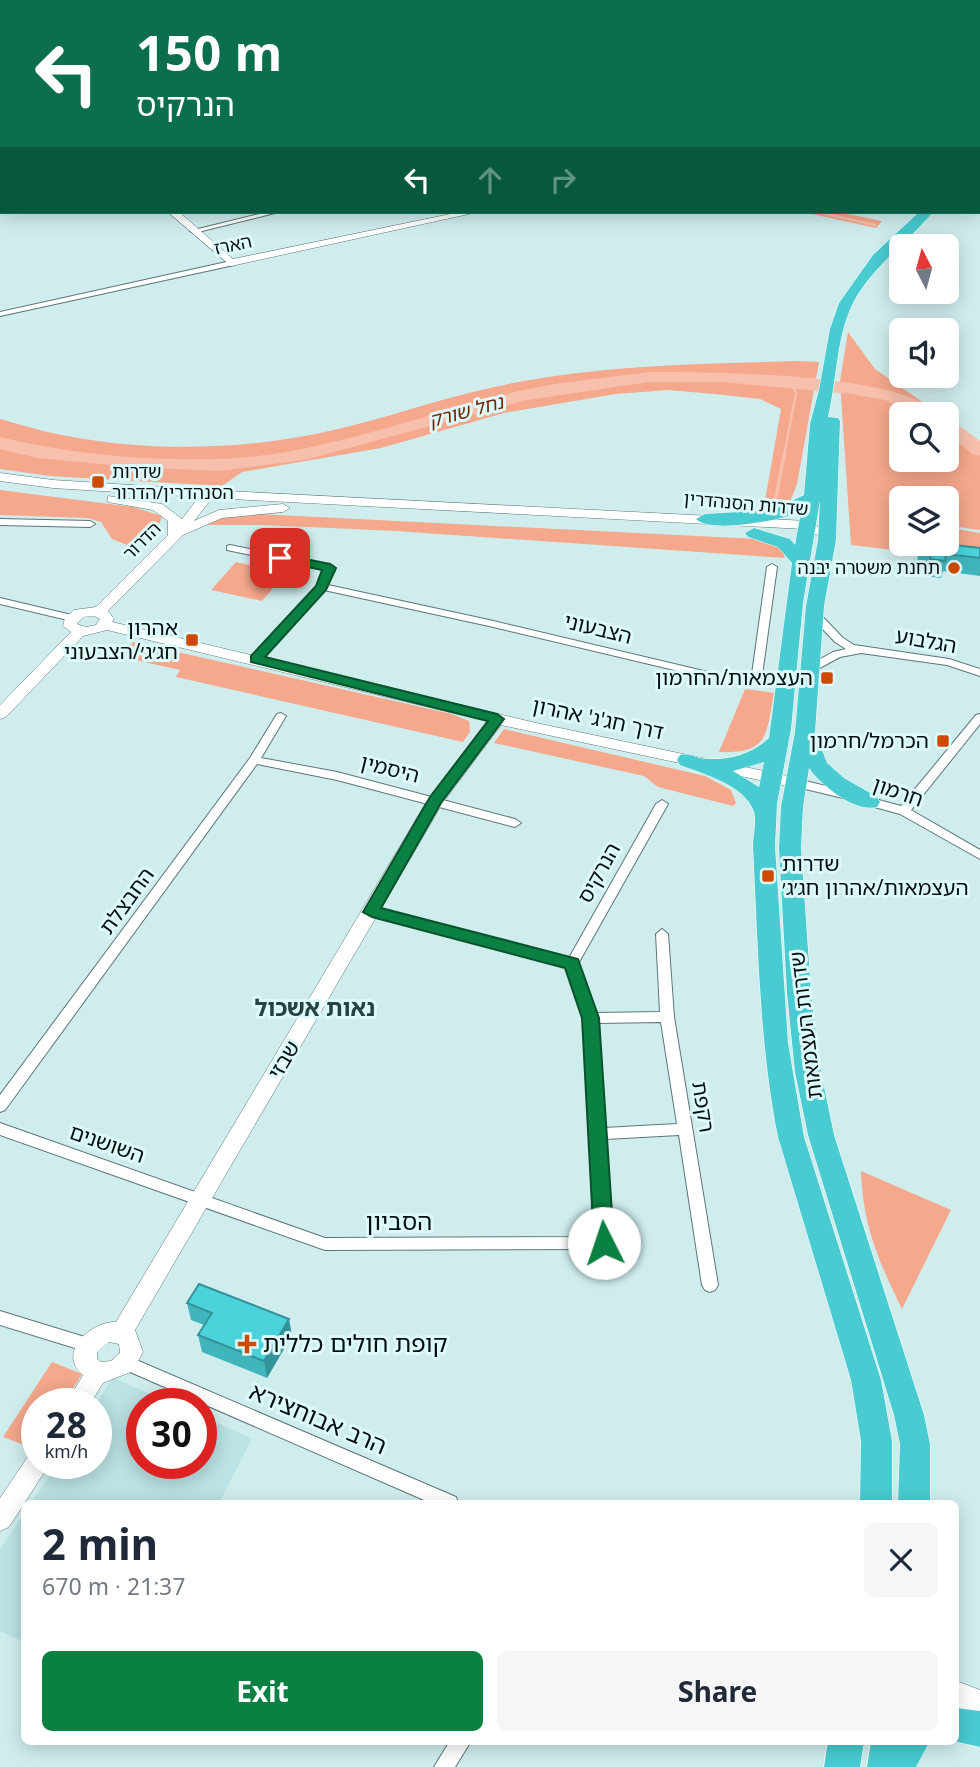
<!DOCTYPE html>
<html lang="en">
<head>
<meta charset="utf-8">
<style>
  body { margin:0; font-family:Georgia,"Noto Sans Hebrew",serif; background:#f6f6f7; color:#1f2937; height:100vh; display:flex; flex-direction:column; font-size:26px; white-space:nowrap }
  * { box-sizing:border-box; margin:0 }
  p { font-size:23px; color:#747a83 }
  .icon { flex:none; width:38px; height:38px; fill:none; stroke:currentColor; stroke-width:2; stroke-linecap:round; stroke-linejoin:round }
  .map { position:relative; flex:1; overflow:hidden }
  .details { position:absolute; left:21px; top:1500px; width:938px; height:245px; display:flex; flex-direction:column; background:#fff; border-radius:10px; box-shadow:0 4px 18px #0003 }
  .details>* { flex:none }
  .guide { position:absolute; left:0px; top:0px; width:980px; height:214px; box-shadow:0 4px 18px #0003; background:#0b6e4f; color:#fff; overflow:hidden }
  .needle { width:46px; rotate:354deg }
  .fabs { position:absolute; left:889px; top:234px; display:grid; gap:14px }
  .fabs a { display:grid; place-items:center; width:70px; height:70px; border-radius:10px; background:#fff; box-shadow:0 4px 18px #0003; font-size:35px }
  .speed { position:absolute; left:21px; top:1388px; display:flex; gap:14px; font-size:35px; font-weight:700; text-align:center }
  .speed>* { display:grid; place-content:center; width:91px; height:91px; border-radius:50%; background:#fff; box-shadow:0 4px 18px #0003; line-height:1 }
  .speed small { font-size:18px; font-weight:400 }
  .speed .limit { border:10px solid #d22; background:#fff; color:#111 }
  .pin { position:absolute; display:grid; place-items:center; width:60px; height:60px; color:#fff; margin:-30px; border-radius:14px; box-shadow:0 4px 10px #0006 }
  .me { position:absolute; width:77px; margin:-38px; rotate:356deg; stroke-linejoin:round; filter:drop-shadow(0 0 5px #0008) }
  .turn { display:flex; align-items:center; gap:24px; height:147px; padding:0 21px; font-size:32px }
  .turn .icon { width:91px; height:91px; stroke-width:2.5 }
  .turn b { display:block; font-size:49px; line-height:60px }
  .lanes { display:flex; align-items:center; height:66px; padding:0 21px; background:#0003; justify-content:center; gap:35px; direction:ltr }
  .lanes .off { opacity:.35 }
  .round { display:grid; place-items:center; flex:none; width:74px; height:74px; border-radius:10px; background:#f6f6f7 }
  .head { display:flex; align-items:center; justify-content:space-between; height:119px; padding:0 21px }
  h1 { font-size:42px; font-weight:700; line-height:52px }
  .cta { display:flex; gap:14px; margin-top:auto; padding:14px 21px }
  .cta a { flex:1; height:80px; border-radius:10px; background:#0b8043; color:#fff; font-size:28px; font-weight:700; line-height:80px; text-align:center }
  .cta a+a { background:#f6f6f7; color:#1f2937 }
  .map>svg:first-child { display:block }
</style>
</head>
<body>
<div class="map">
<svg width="980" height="1767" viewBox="0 0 980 1767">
  <rect width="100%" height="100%" fill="#d0edee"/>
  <g fill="#bbe2e4">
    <path d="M113 1378 172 1403 142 1404V1463H201V1416L252 1438 219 1503H31L58 1463H96V1404Z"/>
    <path d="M24 1513V1642L0 1631V1550Z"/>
  </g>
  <g fill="#f5a88c" fill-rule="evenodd">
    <path d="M803 212H838L882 221 876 228Z"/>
    <path d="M848 332 875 369 941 415H901V460H947V419L980 442V530L958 527 959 495 956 529 980 533V560L851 545 840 381ZM901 499H947V544H901Z"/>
    <path d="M800 361 819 362 797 484 788 507 763 512 781 409 760 399 714 394 668 390 616 394 504 413 381 448 242 472 222 486 50 476 0 469V419C22 425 44 432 67 436 152 452 241 450 325 432 382 420 437 399 494 387 594 365 698 364 800 361Z"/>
    <path d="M0 490 133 507 162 516 154 539 127 545 112 539 101 522 87 518 0 515Z"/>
    <path d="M238 513 757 539 781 547 785 558 396 531 265 525H205L208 520Z"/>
    <path d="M236 562 286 573 262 601 211 590Z"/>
    <path d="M133 642 452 714 469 721 470 732 463 742 176 677 180 670 122 657Z"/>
    <path d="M745 689 774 693C766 734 770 754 719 752Z"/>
    <path d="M504 729 705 776 731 790 736 803 733 806 658 787 644 776 494 743Z"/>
    <path d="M861 1171 951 1210 902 1309C878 1260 863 1226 861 1171Z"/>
    <path d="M52 1362 82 1374 64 1403 37 1404 35 1449 3 1437Z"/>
  </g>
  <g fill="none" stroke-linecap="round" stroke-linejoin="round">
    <g stroke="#f7c0ad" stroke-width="2.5">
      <path d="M817 212 875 225"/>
      <path d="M784 456 796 393 792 384 784 381"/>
    </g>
    <path stroke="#f7c0ad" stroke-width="3.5" d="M775 503 784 455"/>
    <g fill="#f7c0ad" fill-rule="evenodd">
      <path d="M649 372C706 372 903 372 939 415H915L885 400 851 394 721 382H649L527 400 304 460 218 471 130 467 38 458 0 449V437C69 454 146 461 217 459 317 457 425 413 523 390 564 381 607 378 649 372Z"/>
      <path d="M947 420 954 422 980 441V456L973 454 947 435Z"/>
    </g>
    <g stroke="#5c7678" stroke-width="2">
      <g id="street">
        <path d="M329 0H336L338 2H331Z"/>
        <path d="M267 212H279L194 233 190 231Z"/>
        <path d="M231 261 235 263 234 265 0 316V312Z"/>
        <path d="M0 519 90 521 95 524 90 527 0 525Z"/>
        <path d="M230 545 333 566 335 568 328 585 489 620 729 677 746 679 752 674 767 567 772 564 777 567 762 675 748 685 729 683 489 626 324 590 260 661H252L251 659 252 657 317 586 324 570 227 550V546Z"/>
        <path d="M0 598 76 616 77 618 72 621 0 604Z"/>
        <path d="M815 612 819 613 843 638 854 645 949 659 980 669V676L947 665 861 653 840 657 814 671H806L805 669 806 667 833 652 846 649 835 642 811 617V613Z"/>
        <path d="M281 713 286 716 261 758 337 772 515 819 521 823 515 827 337 780 257 764 5 1110 0 1112V1095L250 758 277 714Z"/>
        <path d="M980 714V724L911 810 980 850V859L900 814 860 803 858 800 864 796 901 806 976 715Z"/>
        <path d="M797 779 851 792 853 795 847 799 793 786 791 783 793 780Z"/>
        <path d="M662 800 668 804 578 964 595 1013 660 1012 656 934 662 929 668 934 674 1017 718 1285 715 1290 710 1292 705 1290 702 1285 679 1135 605 1139 612 1243 609 1248 604 1249 325 1250 0 1135V1123L325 1238 596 1237 583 1018 567 967 371 916 365 912 371 908 569 958 656 804ZM661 1022 677 1124 604 1128 597 1023Z"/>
        <path d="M0 1311 88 1338 94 1340 96 1345 94 1350 88 1352 0 1325Z"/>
        <path d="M127 1356 456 1497 458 1503H431L121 1368 119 1363 121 1358Z"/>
        <path d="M450 1741H471L455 1767H434Z"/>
      </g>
    </g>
    <g stroke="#5c7678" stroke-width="1">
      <g id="secondary">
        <rect x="705" y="0" width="8" height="2"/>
        <rect x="0" y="47" width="2" height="6"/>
        <path d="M168 212H179L233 259 460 212H478L231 266Z"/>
        <path d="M0 473 53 480 208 490 807 521 834 535 827 539 804 529 212 498 194 521 219 510 283 504 290 508 283 512 222 518 183 535 108 611 114 619 112 622 536 723 797 778 805 783 797 788 501 725 442 804 135 1330 143 1352 133 1371 103 1383 90 1404H66L83 1375C56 1353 91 1321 116 1322L427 801 487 721 107 630 83 636 6 717 0 719V705L71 632 63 626 65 618 74 610 96 607 168 535V521L153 510 108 502V496L162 504 182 519 199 497 53 488 0 481ZM94 616 100 619 96 625 86 627 77 624 83 617ZM109 1342 119 1344 120 1353 111 1361 101 1362 97 1359V1352Z"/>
        <path d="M37 1452V1463H49L45 1471 9 1527 0 1531V1498L29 1455Z"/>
        <path d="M956 1681 980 1690V1716L956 1707Z"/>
      </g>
    </g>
    <g stroke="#fff" stroke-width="1">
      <g id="highway">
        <path d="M978 73H980L978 93Z"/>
        <path d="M919 212H933C907 243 874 265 854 301 836 335 837 380 828 417L838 418 840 421 836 540 824 606 815 732 827 763 844 778 877 797 880 802 877 807C855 813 821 785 809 768L803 807 801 848 811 993 821 1072 834 1135 924 1415 930 1444V1503H898L900 1444 894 1415 808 1135 795 1072 787 993 779 848 781 807 795 732 806 606 818 540 820 500 803 603 791 729 777 804 775 846 788 1043 804 1137 881 1380 892 1441V1503H860L861 1441 851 1380 778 1137C759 1041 758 944 753 846 753 836 757 822 754 812 746 785 703 774 680 765L677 760 680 755C690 752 697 759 707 759 731 760 751 754 769 738L792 563 778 547 748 537 745 533 754 528 790 539 795 545 801 512C783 520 710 534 696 519L705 514 773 510 804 495 810 424 819 390 830 329 839 303 873 255ZM764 762 759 787 733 771Z"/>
        <path d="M956 1708 980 1711V1747L953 1741H956Z"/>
        <path d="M828 1741H864L860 1767H824Z"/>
        <path d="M871 1741H930L916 1767H867Z"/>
      </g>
    </g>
    <use href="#street" fill="#fff" fill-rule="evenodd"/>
    <use href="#secondary" fill="#fff" fill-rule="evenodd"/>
    <use href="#highway" fill="#48cbd1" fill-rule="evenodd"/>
  </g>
  <g fill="#40b5bb">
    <path d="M920 544 980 548V576L943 571 941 578 926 576 927 569 916 568Z"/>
    <path d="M187 1303 292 1335 267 1378 202 1352 198 1335 204 1325 191 1320Z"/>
  </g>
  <path fill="#349399" d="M289 1319 292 1335 267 1378 264 1361Z"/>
  <g fill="#4bd2da" stroke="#349399" stroke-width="2">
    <path d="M921 544H946L980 548V558L946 554 945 561 930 559 931 552 920 551Z"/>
    <path d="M199 1284 289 1319 264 1361 198 1335 212 1313 187 1303Z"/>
  </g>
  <path fill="#0b8043" stroke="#07532c" stroke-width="2" d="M280 554 330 564 336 568 326 590 265 657 497 714 504 719 441 803 381 908 578 959 599 1018 614 1243 611 1249 604 1251 597 1249 594 1243 582 1018 565 968 372 917 363 912 430 797 488 721 251 662V656L316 586 322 570 275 560V555Z"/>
  <g fill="#ce4901" stroke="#ddfafb" stroke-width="2.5">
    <rect x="91" y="475" width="14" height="14" rx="3.5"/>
    <circle cx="954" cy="568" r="7"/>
    <rect x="185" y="633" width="14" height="14" rx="3.5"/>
    <rect x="820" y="671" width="14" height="14" rx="3.5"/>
    <rect x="936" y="734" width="14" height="14" rx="3.5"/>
    <rect x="761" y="869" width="14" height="14" rx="3.5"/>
    <path d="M243.5 1333.5h7v7h7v7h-7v7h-7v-7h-7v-7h7z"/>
  </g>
  <g text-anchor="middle" stroke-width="6" stroke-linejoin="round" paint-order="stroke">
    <g font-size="18" fill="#050e0f" stroke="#ddfafb">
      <text transform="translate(233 245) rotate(-12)" y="6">הארז</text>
      <text transform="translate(746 504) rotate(5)" y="6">שדרות הסנהדרין</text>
      <text transform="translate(142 541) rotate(-45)" y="6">הדרור</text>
    </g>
    <g font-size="18" fill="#050e0f" stroke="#ddfafb" text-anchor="start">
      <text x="112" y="478">שדרות<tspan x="112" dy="21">הסנהדרין/הדרור</tspan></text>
      <text x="940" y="574" text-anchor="end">תחנת משטרה יבנה</text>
    </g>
    <g font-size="19" font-style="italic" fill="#712500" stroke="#ddfafb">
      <text transform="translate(466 411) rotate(-15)" y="7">נחל שורק</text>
    </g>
    <g font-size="21" fill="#050e0f" stroke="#ddfafb" text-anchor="end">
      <text x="178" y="635">אהרון<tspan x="178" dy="24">חג׳ג׳/הצבעוני</tspan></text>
      <text x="813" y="685">העצמאות/החרמון</text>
      <text x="929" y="748">הכרמל/חרמון</text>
      <text x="782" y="871" text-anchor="start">שדרות<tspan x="782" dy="24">העצמאות/אהרון חג׳ג׳</tspan></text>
    </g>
    <g font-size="21" fill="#050e0f" stroke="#ddfafb">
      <text transform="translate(598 629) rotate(14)" y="7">הצבעוני</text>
      <text transform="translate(926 641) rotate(10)" y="7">הגלבוע</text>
      <text transform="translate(598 719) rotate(12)" y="7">דרך חג'ג' אהרון</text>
      <text transform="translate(390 769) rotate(14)" y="7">היסמין</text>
      <text transform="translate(898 792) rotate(19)" y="7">חרמון</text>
      <text transform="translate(599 873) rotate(-61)" y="7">הנרקיס</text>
      <text transform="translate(127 901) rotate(-54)" y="7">החבצלת</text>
      <text transform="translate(806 1025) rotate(-97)" y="7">שדרות העצמאות</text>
      <text transform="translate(284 1060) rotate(-59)" y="7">שבזי</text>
      <text transform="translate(703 1107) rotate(81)" y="7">רקפת</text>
      <text transform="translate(107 1144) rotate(19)" y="7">השושנים</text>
    </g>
    <g font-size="23" font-weight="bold" fill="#284142" stroke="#ddfafb">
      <text x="315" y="1016">נאות אשכול</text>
    </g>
    <g font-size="24" fill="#050e0f" stroke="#ddfafb">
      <text x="399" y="1230">הסביון</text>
      <text transform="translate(318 1419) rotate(23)" y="8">הרב אבוחצירא</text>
    </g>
    <g font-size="24" fill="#050e0f" stroke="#ddfafb" text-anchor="start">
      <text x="263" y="1352">קופת חולים כללית</text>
    </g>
  </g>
</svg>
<div class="fabs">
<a><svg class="needle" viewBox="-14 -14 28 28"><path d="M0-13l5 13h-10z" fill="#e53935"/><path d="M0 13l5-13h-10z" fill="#747a83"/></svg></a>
<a><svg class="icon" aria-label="sound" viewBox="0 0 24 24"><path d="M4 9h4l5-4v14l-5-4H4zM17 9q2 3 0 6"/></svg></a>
<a><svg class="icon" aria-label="search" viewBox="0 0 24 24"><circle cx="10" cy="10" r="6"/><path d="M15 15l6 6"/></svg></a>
<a><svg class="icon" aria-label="layers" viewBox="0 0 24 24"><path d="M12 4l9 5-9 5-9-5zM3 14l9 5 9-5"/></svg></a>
</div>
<div class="speed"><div>28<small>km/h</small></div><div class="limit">30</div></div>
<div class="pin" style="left:280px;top:558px;background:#d93025"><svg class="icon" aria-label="arrive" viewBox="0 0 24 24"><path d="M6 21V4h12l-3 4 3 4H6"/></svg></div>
<svg class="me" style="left:604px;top:1243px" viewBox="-20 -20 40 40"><circle r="19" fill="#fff"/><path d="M0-13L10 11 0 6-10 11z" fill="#0b8043"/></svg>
<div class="guide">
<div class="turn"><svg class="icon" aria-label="left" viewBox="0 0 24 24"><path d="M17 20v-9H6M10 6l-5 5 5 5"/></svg><div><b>150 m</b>הנרקיס</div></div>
<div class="lanes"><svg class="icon" aria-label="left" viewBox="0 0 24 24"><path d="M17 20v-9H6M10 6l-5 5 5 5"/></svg><svg class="icon off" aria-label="ahead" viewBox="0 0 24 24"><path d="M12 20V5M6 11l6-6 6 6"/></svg><svg class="icon off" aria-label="right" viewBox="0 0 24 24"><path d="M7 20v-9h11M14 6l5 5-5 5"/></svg></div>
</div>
<section class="details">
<div class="head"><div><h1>2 min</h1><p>670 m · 21:37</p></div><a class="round"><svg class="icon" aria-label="close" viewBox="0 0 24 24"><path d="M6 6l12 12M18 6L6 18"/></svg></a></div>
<div class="cta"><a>Exit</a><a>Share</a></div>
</section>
</div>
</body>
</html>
